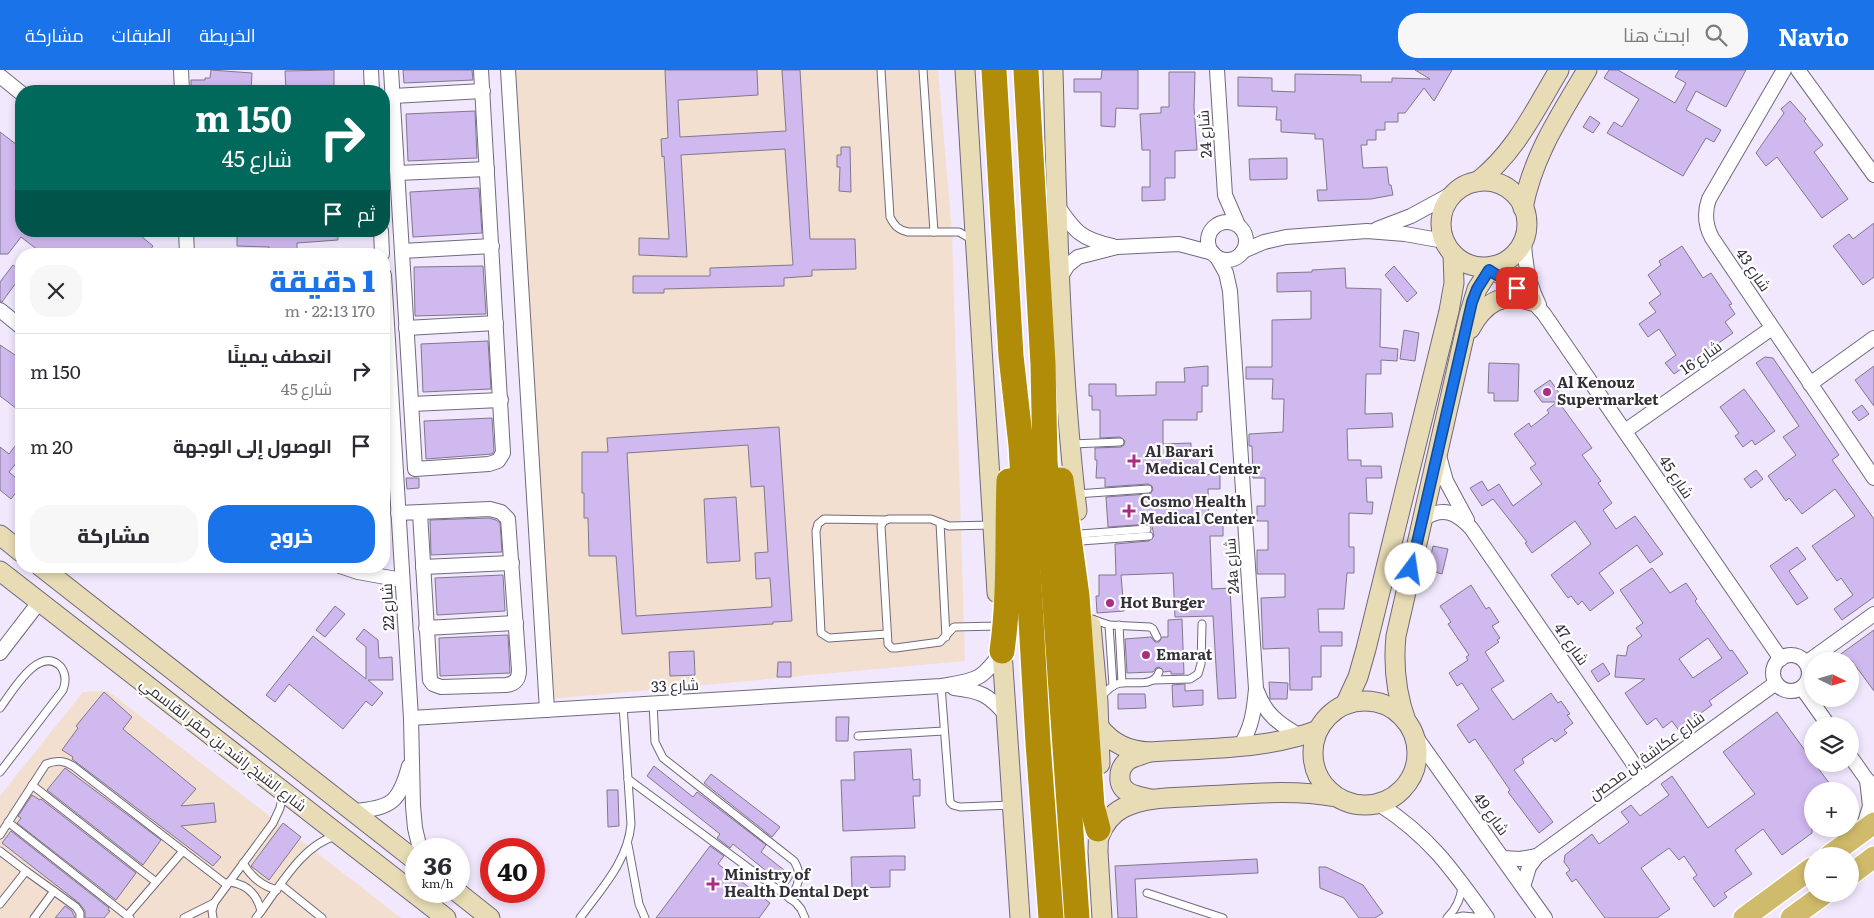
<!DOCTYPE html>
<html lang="ar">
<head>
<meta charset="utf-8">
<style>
  body { margin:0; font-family:Literata,Cairo,serif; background:#f7f7f7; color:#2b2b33; direction:rtl; height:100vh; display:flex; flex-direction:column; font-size:19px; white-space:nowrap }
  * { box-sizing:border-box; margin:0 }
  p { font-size:16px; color:#7c7c81 }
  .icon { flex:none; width:28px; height:28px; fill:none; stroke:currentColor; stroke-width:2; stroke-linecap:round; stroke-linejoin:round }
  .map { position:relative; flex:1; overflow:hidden; direction:ltr }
  .drawer { position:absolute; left:15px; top:178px; width:375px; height:325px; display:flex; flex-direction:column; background:#fff; border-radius:20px; box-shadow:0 2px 8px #0003; direction:rtl }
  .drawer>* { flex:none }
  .guide { position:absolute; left:15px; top:15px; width:375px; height:152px; border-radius:20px; box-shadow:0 2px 8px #0003; direction:rtl; background:#00695c; color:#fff; overflow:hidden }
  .needle { width:32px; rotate:95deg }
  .tools { position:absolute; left:1804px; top:582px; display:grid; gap:10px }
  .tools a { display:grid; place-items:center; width:55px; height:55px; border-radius:50%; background:#fff; box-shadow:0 2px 8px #0003; font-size:25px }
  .speed { position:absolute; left:405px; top:768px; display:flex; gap:10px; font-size:25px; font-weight:700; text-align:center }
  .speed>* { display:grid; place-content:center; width:65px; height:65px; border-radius:50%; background:#fff; box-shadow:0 2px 8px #0003; line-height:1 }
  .speed small { font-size:12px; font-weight:400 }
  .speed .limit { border:8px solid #d22; background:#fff; color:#111 }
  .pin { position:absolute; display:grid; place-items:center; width:42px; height:42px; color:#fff; margin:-21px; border-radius:10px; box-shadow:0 2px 8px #0006 }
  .me { position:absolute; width:55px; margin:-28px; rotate:14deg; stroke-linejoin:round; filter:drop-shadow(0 0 4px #0008) }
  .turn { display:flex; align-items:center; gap:18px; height:105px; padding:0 15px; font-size:22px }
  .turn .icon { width:65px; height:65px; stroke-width:2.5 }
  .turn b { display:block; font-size:35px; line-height:42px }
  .then { display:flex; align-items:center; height:48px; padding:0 15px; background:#0003; gap:10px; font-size:19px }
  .round { display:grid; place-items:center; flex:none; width:52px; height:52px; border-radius:20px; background:#f7f7f7 }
  .headline { display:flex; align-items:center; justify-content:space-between; height:85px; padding:0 15px }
  h1 { font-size:30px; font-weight:800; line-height:38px; color:#1a73e8 }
  .cta { display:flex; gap:10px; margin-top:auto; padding:10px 15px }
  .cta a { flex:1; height:58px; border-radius:20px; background:#1a73e8; color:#fff; font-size:20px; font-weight:800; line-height:58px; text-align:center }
  .cta a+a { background:#f7f7f7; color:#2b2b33 }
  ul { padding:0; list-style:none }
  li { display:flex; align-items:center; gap:15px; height:75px; padding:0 15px; border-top:1px solid #e1e1e2 }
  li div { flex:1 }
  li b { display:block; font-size:19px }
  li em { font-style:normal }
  header { display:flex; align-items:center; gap:30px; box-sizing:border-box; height:70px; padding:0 25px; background:#1a73e8; color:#fff }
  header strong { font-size:24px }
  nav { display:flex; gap:28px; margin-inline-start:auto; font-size:18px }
  .search { width:350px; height:45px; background:#f7f7f7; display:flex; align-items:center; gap:12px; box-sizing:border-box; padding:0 18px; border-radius:20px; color:#7c7c81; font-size:19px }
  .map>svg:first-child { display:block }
</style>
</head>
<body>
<header>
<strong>Navio</strong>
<div class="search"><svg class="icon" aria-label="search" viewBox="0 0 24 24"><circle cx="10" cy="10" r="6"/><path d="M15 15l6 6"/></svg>ابحث هنا</div>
<nav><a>الخريطة</a><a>الطبقات</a><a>مشاركة</a></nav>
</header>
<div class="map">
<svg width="1874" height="848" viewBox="0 0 1874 848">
  <rect width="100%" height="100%" fill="#f1e8fe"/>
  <g fill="#f2dfcf">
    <path d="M500 0H938L952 162 965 591 550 629Z"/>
    <path d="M108 621 401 848H0V726L83 622Z"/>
  </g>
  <g fill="#d0b9ef" stroke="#7f788b" fill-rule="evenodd">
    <path d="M211 0 252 3 251 21H191V10H205V8H210Z"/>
    <path d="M334 0V21H286L285 1Z"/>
    <path d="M403 0H472L473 10 404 13Z"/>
    <path d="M665 0H757L758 25 678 30 680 67 786 61 782 0H800L810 169H855L856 199 812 200V206L784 208V216L664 219V223H633V206H710V198L793 195 785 79 681 85 687 187 639 185V168L669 169 664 86 662 87 661 69 668 68Z"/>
    <path d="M1102 0H1138V39L1116 38 1115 57 1101 56V22H1074V9H1101Z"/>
    <path d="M1415 0H1452L1434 31 1424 18 1405 43H1398V52H1385V60H1376V70H1367V75H1361L1363 98 1387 97 1389 115H1391L1393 125 1371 129 1318 131 1317 120H1327L1323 69H1315V64L1281 62V50H1276L1277 37 1238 36V7L1272 8V21L1295 22V4L1361 5V12H1392V8L1430 9Z"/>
    <path d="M1609 0H1618L1675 33 1686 13 1675 7 1679 0H1746L1726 37 1696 21 1686 40 1721 60 1714 72 1706 68 1683 106 1607 63 1614 52 1622 57 1639 29 1604 8Z"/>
    <path d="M1169 2H1195L1194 37 1197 80 1175 81V108H1165V130L1142 131V117H1150V80H1142L1140 44 1161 43V37H1169Z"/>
    <path d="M1790 31 1806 49 1804 51 1823 75 1814 82 1848 129 1822 148 1777 87 1766 96 1756 83 1784 43 1781 39Z"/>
    <path d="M475 41 477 88 408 91 406 44Z"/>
    <path d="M1590 46 1600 53 1593 63 1583 57Z"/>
    <path d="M0 62 21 78V161H135L153 176 147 184H43L21 167 8 184H0Z"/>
    <path d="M841 77H850L851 122 839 121 840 97H837V85H841Z"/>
    <path d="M1287 88V109L1250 110 1249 89Z"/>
    <path d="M479 118 482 163 413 167 410 122Z"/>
    <path d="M1874 153V207L1863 215 1833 176 1849 164 1853 169Z"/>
    <path d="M237 161H338V170L297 173V184H268L269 177 237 176Z"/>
    <path d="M1682 176 1703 208 1711 203 1732 234 1729 235 1735 244 1725 252 1733 263 1674 304 1665 293 1676 285 1659 259 1648 267 1639 254 1656 242 1649 233 1661 224 1648 205 1661 195 1659 191Z"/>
    <path d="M13 195 21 201V206L2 232 0 231V212Z"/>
    <path d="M483 196 486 244 415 246 414 197Z"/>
    <path d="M1394 196 1417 223 1407 232 1385 205Z"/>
    <path d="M1345 198 1346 218 1381 219 1380 277 1398 279 1397 291 1381 290V304H1366L1365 344 1392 343 1393 357 1347 359 1348 390H1361V396H1381L1382 408H1366L1367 432H1373L1372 444 1349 443V477H1354V503H1347L1344 539H1318L1319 562H1342V576H1321V607H1312V620H1290L1289 578 1263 579 1261 528 1285 527V504H1257V480H1268V451H1257V436H1265V408H1253L1252 376H1249V364L1283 362 1284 329H1272L1273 309H1246V297H1272V250L1311 249V221L1277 222V203L1312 202V200Z"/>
    <path d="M1404 260 1419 263 1415 291 1400 289Z"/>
    <path d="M488 271 491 319 423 322 421 274Z"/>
    <path d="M0 275 21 289V342L0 326Z"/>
    <path d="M1765 287 1773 288 1839 385 1832 390 1874 449V527L1842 550 1834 539 1853 525 1841 508 1837 511 1812 476 1855 446 1835 419 1802 444 1789 428 1786 431 1768 406 1796 385 1783 367 1799 356 1756 293Z"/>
    <path d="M1489 293 1519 294 1518 331H1494V323H1488Z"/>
    <path d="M1208 296V316H1202V342H1197V350H1163V374L1191 373V386H1202L1201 405 1220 404V419H1208L1209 451 1223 452V466H1210L1212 519 1230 518 1236 628 1218 629 1213 546 1175 547 1173 503 1121 505 1124 541 1097 543 1096 526H1099V505H1116L1115 474 1149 471 1154 466 1152 456 1149 454 1108 457 1106 427 1148 424 1151 423 1153 419 1152 416 1148 414 1105 417V408H1096L1097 390H1095V378L1121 377 1124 375 1125 371 1120 367 1100 368V340H1092V326H1089V314H1116V326L1156 325V312H1185L1184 298Z"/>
    <path d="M1874 296V336L1855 310Z"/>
    <path d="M1550 310 1560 324 1555 327 1592 378 1582 385 1601 411 1598 413 1612 433 1603 440 1616 459 1635 446 1663 484 1650 493 1637 475 1599 503 1614 523 1590 541 1582 531 1578 535 1571 526 1568 528 1551 505 1591 474 1575 451 1532 483 1525 473 1527 472 1493 429 1482 436 1470 418 1482 411 1488 421 1499 414 1513 436 1542 414 1530 398 1536 394 1514 364 1529 353 1531 357 1549 343 1547 340 1557 332H1542L1534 321Z"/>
    <path d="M1744 319 1775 361 1755 375 1752 370 1743 377 1735 366 1739 363 1720 337Z"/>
    <path d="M1862 335 1869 344 1859 351 1852 342Z"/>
    <path d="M492 348 494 381 492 384 426 389 424 351Z"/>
    <path d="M779 357 792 551 773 552V554L622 564 616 486H589L588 448H584V423H582V382H608L607 368ZM748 375 751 417 764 416 768 482 755 483 756 509 770 508 772 537 636 546 627 383Z"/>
    <path d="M21 368V387L9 402 21 412V416L11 429 0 420V377L9 384Z"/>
    <path d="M1756 400 1763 409 1751 418 1744 409Z"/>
    <path d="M406 408H419V418L407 419Z"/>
    <path d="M736 427 740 491 707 493 704 429Z"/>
    <path d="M489 448 496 450 500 453 502 482 431 485 430 450Z"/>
    <path d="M1433 476 1448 479 1442 504 1428 500Z"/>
    <path d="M1797 477 1806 489 1789 501 1808 528 1797 535 1770 496Z"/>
    <path d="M1652 498 1670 523 1686 513 1697 529 1695 531 1730 581 1732 580 1748 603 1709 631 1712 635 1694 648 1698 655 1683 666 1672 651 1663 658 1656 648 1647 655 1635 638 1625 623 1645 609 1615 607 1617 585 1626 586 1628 576 1642 566 1636 558 1643 553 1620 520ZM1708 568 1722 588 1693 608 1679 589Z"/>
    <path d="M503 505 505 541 437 545 435 508Z"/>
    <path d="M1471 515 1486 539 1489 537 1499 552 1492 556 1500 568 1497 570 1499 572 1485 582 1504 611 1491 619 1513 650 1551 623 1558 633 1561 631 1570 644 1567 645 1573 653 1564 660 1567 663 1555 672 1552 668 1522 689 1524 693 1514 700 1553 752 1539 763 1508 722 1510 720 1475 669 1469 673 1457 655 1479 639 1462 613 1457 616 1449 603 1468 590 1466 587 1469 585 1448 554 1451 552 1440 536Z"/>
    <path d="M335 536 345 544 325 567 316 560Z"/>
    <path d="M1182 549 1184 604H1171V601L1164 602 1159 597 1156 598 1153 602 1127 603 1125 569 1151 567 1155 572H1159L1162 567H1168V550Z"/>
    <path d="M364 559 378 570 379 588 392 587 393 610H368L383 623 372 636 366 631 343 659 289 614 275 632 266 625 313 566 366 609V577L356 569Z"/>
    <path d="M1874 560V621L1852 591H1831Z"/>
    <path d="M508 565 510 603 440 606 439 568Z"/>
    <path d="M694 581 695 605 670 606 669 582Z"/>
    <path d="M778 592H791V607H777Z"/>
    <path d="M1603 593 1610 604 1598 612 1591 601Z"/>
    <path d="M1269 612 1288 613 1287 629H1270Z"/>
    <path d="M1185 614V621L1203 620V635L1173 637 1172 615Z"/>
    <path d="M104 622 132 647 123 659 196 719 181 736 214 733 216 752 181 756 221 787 213 796 72 689 73 687 62 680 78 658 76 656Z"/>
    <path d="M1118 624H1145L1146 638 1118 639Z"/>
    <path d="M1777 642 1812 690V694H1815L1835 721H1812V763L1782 785 1763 759 1735 780 1752 804 1724 823 1727 827 1714 837 1693 808 1697 805 1684 786 1679 790 1669 778 1641 798 1670 839 1657 848H1605L1576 809 1572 812 1566 803 1570 800 1564 792 1565 785 1592 764 1599 774 1629 752 1621 742 1631 735 1640 746 1669 725 1661 714 1672 706 1708 758 1755 724 1723 682Z"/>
    <path d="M836 647H849L848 671H836Z"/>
    <path d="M911 679 913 710 920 709V726H913L915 758 843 761 841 710H855L854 682Z"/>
    <path d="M654 696 693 727 697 722 766 775 761 782 793 807 786 817 733 774 730 778 717 768 720 764 647 706Z"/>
    <path d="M65 698 161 770 143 795 47 720Z"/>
    <path d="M711 704 780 757 772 767 704 713Z"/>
    <path d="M607 720H618L619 756 608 757Z"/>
    <path d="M32 725 40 730 41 729 136 803 116 830 17 753 21 748 18 746Z"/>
    <path d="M283 753 301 767 269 810 251 796Z"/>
    <path d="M11 761 109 838 108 840 110 841 104 848H85V841L79 833 2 773Z"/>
    <path d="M710 776 724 786 718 794 770 833 759 848H656Z"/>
    <path d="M895 786H905V800H890V817L852 818 851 787Z"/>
    <path d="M1257 789 1258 803 1135 809 1137 848H1118L1115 796Z"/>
    <path d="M1319 797H1326L1363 815 1383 843 1375 848H1359L1344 828 1320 818Z"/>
    <path d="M65 836 72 841 75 848H55Z"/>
  </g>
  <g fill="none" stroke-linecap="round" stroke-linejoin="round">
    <g stroke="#71697c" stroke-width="9">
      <g id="lane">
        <path d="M881 0 890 147C894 155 898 160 908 162H959L973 170"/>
        <path d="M923 0 934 162"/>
        <path d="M1072 374 1120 372"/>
        <path d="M1076 424 1148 419"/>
        <path d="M886 450 824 449 818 454 816 461 821 563 829 568 887 564"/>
        <path d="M940 453 946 567"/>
        <path d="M992 455 949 456 931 449H889L884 451 881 456 888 574 892 578H896L940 572 954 557 999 556"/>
        <path d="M1080 464 1147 459"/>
        <path d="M1081 471 1149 466"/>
        <path d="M1092 549 1109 555 1150 557 1153 559 1157 567"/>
        <path d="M1109 555 1113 616"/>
        <path d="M1119 555 1122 613"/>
        <path d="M1154 610 1190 609 1198 604 1201 594 1202 554"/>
        <path d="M941 616 950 732 953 735 960 737 1012 735"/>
        <path d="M1101 627C1106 621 1112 615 1120 613 1133 611 1154 618 1159 602"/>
        <path d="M653 634 655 672 663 688 794 791C803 805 798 816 790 829"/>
        <path d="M0 638C11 624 39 573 61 597 66 604 66 612 63 620L0 702"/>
        <path d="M858 666 944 661"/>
        <path d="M628 709 796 833 801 839 805 848"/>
        <path d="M32 715 156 812"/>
        <path d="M8 752 130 848"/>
        <path d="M0 765 46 694C56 690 64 690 73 696L227 815"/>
        <path d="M628 775 639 834 645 848"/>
        <path d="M0 781 26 801 76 837 80 843V848"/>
        <path d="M243 793C251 807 262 816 277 820"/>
        <path d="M229 812C247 814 257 824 261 841"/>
        <path d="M281 815 322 848"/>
        <path d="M1147 823 1223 848"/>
        <path d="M0 834 26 801"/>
        <path d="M127 846 183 781"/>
        <path d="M34 848 54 821"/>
        <path d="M184 848 214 833"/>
        <path d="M213 848 212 841 214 833 273 753 280 738 283 723"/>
        <path d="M256 848C277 821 302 774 336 766"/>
        <path d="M580 848C601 819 628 791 631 754L623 635"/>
        <path d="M1447 848C1456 839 1461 829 1462 816"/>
        <path d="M1454 848 1463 846 1485 848"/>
      </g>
    </g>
    <g stroke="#71697c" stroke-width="16">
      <g id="street">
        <path d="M181 0 182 21"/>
        <path d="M371 0 372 21"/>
        <path d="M391 0 415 399 489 394 498 391 503 383 481 0"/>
        <path d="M508 0 547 640"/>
        <path d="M1217 0 1225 125 1238 155"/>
        <path d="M1784 0 1709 129C1704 143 1705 155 1712 168L1874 408"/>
        <path d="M1798 0 1874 105"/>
        <path d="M0 6 21 23"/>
        <path d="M393 26 483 21"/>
        <path d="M398 103 487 99"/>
        <path d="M1057 135C1075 162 1081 169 1113 176"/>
        <circle cx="1227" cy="171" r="19"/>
        <path d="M1377 159 1411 146 1457 121"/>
        <path d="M186 161 187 184"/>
        <path d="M381 161 382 184"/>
        <path d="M1524 167C1524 191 1528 213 1539 235"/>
        <path d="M402 181 492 176"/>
        <path d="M1243 181 1264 172 1286 167 1367 161 1405 164 1444 171"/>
        <path d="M1217 187 1226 203 1230 221 1256 619C1254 640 1252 658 1240 676"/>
        <path d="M1483 197C1506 209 1527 224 1544 244L1781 589"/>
        <path d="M384 205 411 648 413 736 415 758 420 779"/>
        <path d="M1059 209 1068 195 1078 187 1117 177 1179 174 1213 183"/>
        <path d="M0 240 21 257"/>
        <path d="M406 258 496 253"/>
        <path d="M1810 314 1874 268"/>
        <path d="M411 334 501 330"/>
        <path d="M1625 361 1772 258"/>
        <path d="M1439 386 1446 411 1467 450"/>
        <path d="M398 443 490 439 501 442 508 449 519 600C519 609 515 614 506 615L441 617 433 614 430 610 420 443"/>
        <path d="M1423 449C1443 436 1456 442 1471 458L1644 709"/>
        <path d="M340 496 358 502 402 510"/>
        <path d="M423 497 512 493"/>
        <path d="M426 558 516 553"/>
        <path d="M0 583 40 531"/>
        <circle cx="1791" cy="603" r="18"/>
        <path d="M1806 593 1874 544"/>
        <path d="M954 618C981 621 989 625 1006 645"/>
        <path d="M1802 618 1829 656"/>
        <path d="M1257 621C1265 644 1279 654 1300 666"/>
        <path d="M411 648 941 616C976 610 982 611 1002 581"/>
        <path d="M1411 660 1545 848"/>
        <path d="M1850 686 1867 710 1873 715"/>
        <path d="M1379 734C1430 767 1452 799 1487 848"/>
        <path d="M354 741C391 738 399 733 409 696"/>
        <path d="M1862 762 1870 736 1867 710"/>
        <path d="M1503 788 1520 789 1537 786"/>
        <path d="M1523 817 1529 797 1537 786 1776 613"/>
      </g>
    </g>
    <g stroke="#71697c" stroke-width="21">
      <g id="secondary">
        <path d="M965 0 997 523"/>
        <path d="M1053 0C1057 147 1060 294 1077 441"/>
        <circle cx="1484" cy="154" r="43"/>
        <path d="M1477 112C1515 83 1535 40 1559 0"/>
        <path d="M1523 138C1533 85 1560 46 1587 0"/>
        <path d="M1470 259C1484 233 1502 221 1532 231"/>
        <path d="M0 465 21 482"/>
        <path d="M40 496 416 791"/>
        <path d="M0 501 446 848"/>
        <path d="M1091 555 1098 632 1100 694"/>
        <path d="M1001 567 1020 848"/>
        <circle cx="1365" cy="683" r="52"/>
        <path d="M1345 635 1358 607 1366 579 1449 241 1454 213 1453 184"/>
        <path d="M1406 651C1396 623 1393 596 1396 566L1469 245 1477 219 1492 196"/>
        <path d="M1099 657C1113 674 1128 681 1150 682 1205 678 1266 680 1318 660"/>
        <path d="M1149 682C1142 685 1132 687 1127 691 1123 695 1120 700 1120 705 1118 724 1137 726 1151 729"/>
        <path d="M1099 747 1098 782 1102 848"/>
        <path d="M1099 767C1104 754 1111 744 1123 738 1147 726 1176 728 1202 726 1247 724 1292 719 1336 727"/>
        <path d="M456 821 490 848"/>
      </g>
    </g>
    <g stroke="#fff" stroke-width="24">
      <g id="primary">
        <path d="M1829 786 1874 753"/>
        <path d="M1850 805 1874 787"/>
        <path d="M1744 848 1812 798"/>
        <path d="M1791 848 1824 824"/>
      </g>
    </g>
    <g stroke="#fff" stroke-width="28">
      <g id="highway">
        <path d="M994 0 1011 286 1021 375 1038 673 1051 848"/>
        <path d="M1026 0 1043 294 1045 390 1077 848"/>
        <path d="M1061 410 1077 526 1092 736 1098 759"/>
        <path d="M1002 581C1010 525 1007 468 1009 411"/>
      </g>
    </g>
    <use href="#lane" stroke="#fff" stroke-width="7"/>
    <use href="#street" stroke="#fff" stroke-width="14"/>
    <use href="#secondary" stroke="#e7dcb5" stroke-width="19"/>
    <use href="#primary" stroke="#d0ba6b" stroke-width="21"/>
    <use href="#highway" stroke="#b08c08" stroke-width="25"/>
  </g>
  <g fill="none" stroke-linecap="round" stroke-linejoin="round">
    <g stroke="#114b97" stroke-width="12">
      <path id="route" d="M1411 499 1472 232 1477 219 1489 200 1517 218"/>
    </g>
    <use href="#route" stroke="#1a73e8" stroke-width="9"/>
  </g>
  <g fill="#a72e83" stroke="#fff" stroke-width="2">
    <circle cx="1547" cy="322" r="5"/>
    <path d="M1131.5 383.5h5v5h5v5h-5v5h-5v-5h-5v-5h5z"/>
    <path d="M1126.5 433.5h5v5h5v5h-5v5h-5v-5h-5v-5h5z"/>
    <circle cx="1110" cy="533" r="5"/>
    <circle cx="1146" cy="585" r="5"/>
    <path d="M710.5 806.5h5v5h5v5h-5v5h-5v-5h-5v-5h5z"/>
  </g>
  <g text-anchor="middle" stroke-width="4.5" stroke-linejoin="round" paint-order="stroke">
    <g font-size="15" fill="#322f37" stroke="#fff">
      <text transform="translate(1205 64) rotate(-94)" y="5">شارع 24</text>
      <text transform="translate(1753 200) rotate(56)" y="5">شارع 43</text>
      <text transform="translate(1701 288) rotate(-35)" y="5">شارع 16</text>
      <text transform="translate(1676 407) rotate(56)" y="5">شارع 45</text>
      <text transform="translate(1232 496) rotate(-94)" y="5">24a شارع</text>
      <text transform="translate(388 537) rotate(-93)" y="5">شارع 22</text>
      <text transform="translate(1571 574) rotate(55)" y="5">شارع 47</text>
      <text transform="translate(675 616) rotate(-3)" y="5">شارع 33</text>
      <text transform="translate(223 675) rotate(38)" y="5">شارع الشيخ راشد بن صقر القاسمي</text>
      <text transform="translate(1647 686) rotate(-36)" y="5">شارع عكاشة بن محصن</text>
      <text transform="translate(1491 744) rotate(54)" y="5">شارع 49</text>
    </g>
    <g font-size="15" font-weight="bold" fill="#322f37" stroke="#fff" text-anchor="start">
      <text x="1557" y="318">Al Kenouz<tspan x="1557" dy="17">Supermarket</tspan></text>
      <text x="1145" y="387">Al Barari<tspan x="1145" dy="17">Medical Center</tspan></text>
      <text x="1140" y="437">Cosmo Health<tspan x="1140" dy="17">Medical Center</tspan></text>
      <text x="1120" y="538">Hot Burger</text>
      <text x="1156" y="590">Emarat</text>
      <text x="724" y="810">Ministry of<tspan x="724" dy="17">Health Dental Dept</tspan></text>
    </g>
  </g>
</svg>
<div class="tools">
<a><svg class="needle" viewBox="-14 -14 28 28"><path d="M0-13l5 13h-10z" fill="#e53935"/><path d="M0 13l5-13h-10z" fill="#7c7c81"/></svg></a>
<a><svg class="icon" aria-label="layers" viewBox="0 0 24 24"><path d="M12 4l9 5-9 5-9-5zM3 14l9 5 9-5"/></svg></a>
<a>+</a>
<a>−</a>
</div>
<div class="speed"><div>36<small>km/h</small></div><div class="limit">40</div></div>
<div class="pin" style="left:1517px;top:218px;background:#d93025"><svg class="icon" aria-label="arrive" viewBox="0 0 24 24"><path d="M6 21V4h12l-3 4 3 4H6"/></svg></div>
<svg class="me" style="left:1411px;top:499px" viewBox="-20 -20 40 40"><circle r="19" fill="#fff"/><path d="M0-13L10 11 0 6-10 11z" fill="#1a73e8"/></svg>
<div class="guide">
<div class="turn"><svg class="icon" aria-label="right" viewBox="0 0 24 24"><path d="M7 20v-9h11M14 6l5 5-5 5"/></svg><div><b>150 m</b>شارع 45</div></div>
<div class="then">ثم<svg class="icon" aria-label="arrive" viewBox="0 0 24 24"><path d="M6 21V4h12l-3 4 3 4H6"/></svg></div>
</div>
<section class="drawer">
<div class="headline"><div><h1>1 دقيقة</h1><p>170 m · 22:13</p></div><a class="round"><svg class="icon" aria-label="close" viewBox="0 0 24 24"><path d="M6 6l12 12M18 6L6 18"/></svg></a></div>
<ul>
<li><svg class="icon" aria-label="right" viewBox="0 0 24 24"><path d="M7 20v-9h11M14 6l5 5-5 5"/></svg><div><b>انعطف يمينًا</b><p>شارع 45</p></div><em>150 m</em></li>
<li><svg class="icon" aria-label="arrive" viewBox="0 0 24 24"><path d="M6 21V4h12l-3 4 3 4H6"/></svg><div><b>الوصول إلى الوجهة</b></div><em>20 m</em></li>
</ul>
<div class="cta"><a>خروج</a><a>مشاركة</a></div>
</section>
</div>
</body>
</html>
